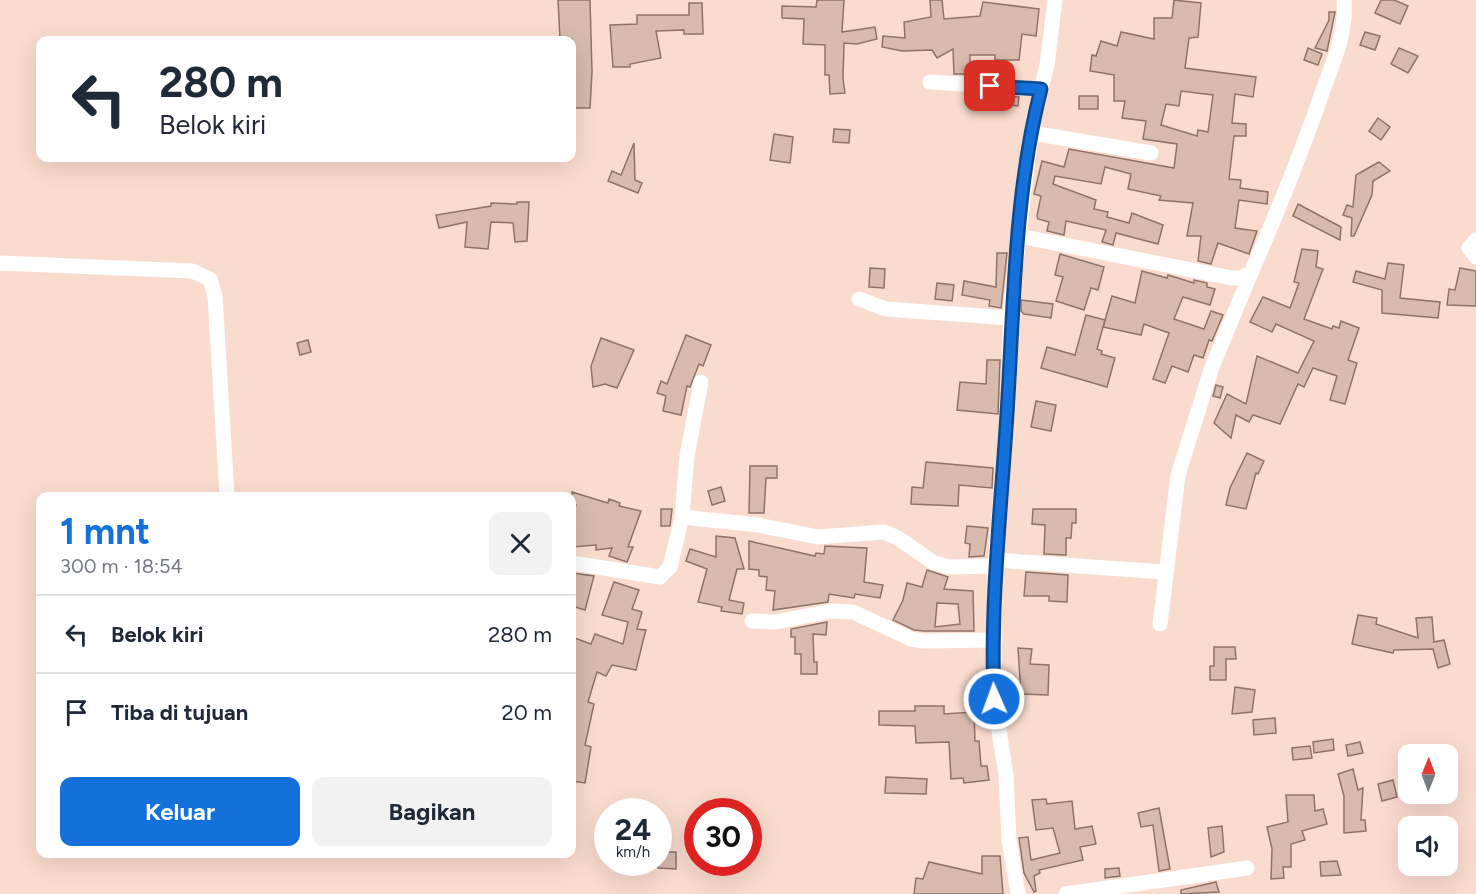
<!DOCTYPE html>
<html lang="id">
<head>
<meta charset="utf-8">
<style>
  body { margin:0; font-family:Figtree,sans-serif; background:#f2f2f3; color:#1f2937; height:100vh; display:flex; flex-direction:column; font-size:22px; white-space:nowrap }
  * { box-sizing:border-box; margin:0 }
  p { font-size:20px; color:#747a83 }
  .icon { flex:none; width:33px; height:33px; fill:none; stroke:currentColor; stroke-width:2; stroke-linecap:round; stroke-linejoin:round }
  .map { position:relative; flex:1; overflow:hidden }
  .drawer { position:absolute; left:36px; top:492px; width:540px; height:366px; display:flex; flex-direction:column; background:#fff; border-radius:12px; box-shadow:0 6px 24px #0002 }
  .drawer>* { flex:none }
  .top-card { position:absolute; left:36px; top:36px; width:540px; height:126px; border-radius:12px; box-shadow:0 6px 24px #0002; background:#fff; color:#1f2937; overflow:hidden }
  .needle { width:39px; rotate:1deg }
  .fabs { position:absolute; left:1398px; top:744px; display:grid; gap:12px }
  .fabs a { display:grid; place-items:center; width:60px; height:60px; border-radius:12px; background:#fff; box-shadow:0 6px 24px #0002; font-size:30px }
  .speed { position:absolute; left:594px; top:798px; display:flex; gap:12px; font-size:30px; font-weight:700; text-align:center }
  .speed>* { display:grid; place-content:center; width:78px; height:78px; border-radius:50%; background:#fff; box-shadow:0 6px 24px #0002; line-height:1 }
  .speed small { font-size:15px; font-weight:400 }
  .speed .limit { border:9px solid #d22; background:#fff; color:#111 }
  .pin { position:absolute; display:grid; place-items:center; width:51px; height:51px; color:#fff; margin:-26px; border-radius:12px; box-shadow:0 3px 9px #0006 }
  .me { position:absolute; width:66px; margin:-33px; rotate:358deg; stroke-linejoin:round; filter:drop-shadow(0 0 4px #0008) }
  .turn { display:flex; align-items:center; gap:21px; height:126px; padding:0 24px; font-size:27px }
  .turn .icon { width:78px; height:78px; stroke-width:2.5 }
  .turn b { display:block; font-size:42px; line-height:51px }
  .round { display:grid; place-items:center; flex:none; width:63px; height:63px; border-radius:12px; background:#f2f2f3 }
  .head { display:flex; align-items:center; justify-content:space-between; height:102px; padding:0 24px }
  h1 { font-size:36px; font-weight:700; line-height:45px; color:#1470da }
  .button { display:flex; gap:12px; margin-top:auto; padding:12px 24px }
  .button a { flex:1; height:69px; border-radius:12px; background:#1470da; color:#fff; font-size:24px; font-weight:700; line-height:69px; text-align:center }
  .button a+a { background:#f2f2f3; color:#1f2937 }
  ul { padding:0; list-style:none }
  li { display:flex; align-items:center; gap:18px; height:78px; padding:0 24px; border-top:2px solid #e0e1e3 }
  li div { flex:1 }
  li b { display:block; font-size:22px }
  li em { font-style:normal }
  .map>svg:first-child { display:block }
</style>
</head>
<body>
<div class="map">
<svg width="1476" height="894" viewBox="0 0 1476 894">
  <rect width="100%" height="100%" fill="#fadcce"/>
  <g fill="#d8bbad" stroke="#8e7467" stroke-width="1.5" fill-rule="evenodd">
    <path d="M558 0H590L592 72 590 108H572V39H560Z"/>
    <path d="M817 0H844L842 32 875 27 877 39 857 44 844 43 843 79 845 93 830 94 829 75H825V45L803 44 804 19 782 18V6L816 7Z"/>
    <path d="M930 0H942L944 19 980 16 983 2 1039 9 1036 36 1022 34 1019 60H995V55H970V74H954L953 49 937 58 932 50 902 51 882 47 883 36 905 38 904 22 931 17Z"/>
    <path d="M1174 0 1201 3 1198 37 1189 38 1185 68 1256 77 1253 97 1235 94 1232 123 1246 124V136H1234L1229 179 1241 180 1240 188 1268 192 1267 204 1239 200 1235 228 1257 231 1249 254 1218 243 1211 264 1198 261 1201 236H1187L1193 203 1159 200 1161 196 1128 189 1131 174 1105 167 1101 184 1055 176 1053 184 1096 200 1094 209 1108 212 1107 217 1129 223 1132 213 1163 225 1158 244 1116 233 1113 245 1102 242 1106 230 1066 221 1064 235 1047 231 1049 222 1038 219 1037 216 1041 196 1034 194 1042 161 1064 167 1069 149 1174 168 1177 144 1143 139 1146 121 1122 118 1125 101H1114V75L1090 71 1092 55 1096 56 1101 41 1117 46 1121 32 1154 39V18H1172ZM1181 91 1213 95 1208 132 1198 130 1197 136 1161 125 1166 104 1179 106Z"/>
    <path d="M1381 0H1394L1408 6 1400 24 1375 13Z"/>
    <path d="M689 3H702L703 34H684V30L656 31 661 58 630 64V67H613L610 25 637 24V15H689Z"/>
    <path d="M1329 12H1335L1327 51 1315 48 1329 20Z"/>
    <path d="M1365 32 1380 36 1375 50 1360 45Z"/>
    <path d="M1308 48 1322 54 1318 65 1304 60Z"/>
    <path d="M1399 48 1418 56 1408 73 1391 64Z"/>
    <path d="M1004 96 1019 97 1018 106 1003 104Z"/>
    <rect x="1079" y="96" width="19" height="13"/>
    <path d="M1378 118 1390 127 1381 140 1369 131Z"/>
    <path d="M834 129 850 130 849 143 833 142Z"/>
    <path d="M774 134 793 137 790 163 770 160Z"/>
    <path d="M634 143 635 180 642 183 638 193 608 181 612 171 621 175Z"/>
    <path d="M1379 162 1390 171 1373 181 1372 195 1354 236H1351L1352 218 1343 215 1347 205 1353 207 1356 175Z"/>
    <path d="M517 202H529L527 241 515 242 513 223 491 222 488 249 465 247 467 222 439 228 436 215 491 206V203L517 204Z"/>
    <path d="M1298 204 1341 227 1340 240 1293 216Z"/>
    <path d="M1302 249 1318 251 1316 267 1323 269 1304 319 1332 329 1333 326 1339 328 1341 321 1359 328 1348 360 1357 363 1345 404 1330 400 1337 376 1313 368 1304 387 1298 384 1280 424 1253 415 1249 422 1236 415 1231 438 1214 423 1227 394 1246 404 1257 356 1298 373 1314 341 1276 324 1272 332 1250 322 1263 297 1290 308 1299 283 1294 282Z"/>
    <path d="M997 253H1007L1001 308 989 306 990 300 962 295 964 281 996 287Z"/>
    <path d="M1060 254 1104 267 1098 290 1091 288 1084 310 1056 301 1063 277 1055 275Z"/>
    <path d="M1388 263 1404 265 1400 298 1440 302 1438 318 1382 313V290L1353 282 1356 271 1385 279Z"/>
    <path d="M870 268 885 269 884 288 869 287Z"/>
    <path d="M1460 268 1476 271V306L1447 305 1449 289 1455 290Z"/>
    <path d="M1142 271 1167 278 1168 275 1194 283V280L1207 283V287L1215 289 1210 305 1183 297 1174 319 1204 329 1211 311 1223 315 1212 341 1209 340 1203 358 1194 355 1188 372 1172 366 1165 383 1153 379 1169 333 1144 324 1141 335 1103 327 1112 296 1135 303Z"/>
    <path d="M937 283 954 285 952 301 935 299Z"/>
    <path d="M1021 300 1053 304 1051 318 1024 314 1021 311Z"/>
    <path d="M1086 315 1105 320 1097 349 1102 351 1101 354 1115 358 1107 387 1041 368 1047 347 1075 355Z"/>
    <path d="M686 335 711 345 703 366 699 364 690 387 687 386 681 415 663 411 666 396 657 393 661 381 667 384Z"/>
    <path d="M601 338 634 350 617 388 605 384 593 387 591 366Z"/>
    <path d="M308 340 311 352 300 355 297 343Z"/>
    <path d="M987 360H1000L998 414 957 410 960 382 986 384Z"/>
    <path d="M1216 385 1223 387 1220 398 1213 396Z"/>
    <path d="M1036 401 1056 405 1051 431 1031 427Z"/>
    <path d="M1247 453 1264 461 1258 474 1256 473 1246 509 1226 505 1230 488Z"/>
    <path d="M926 462 993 468 992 488 959 485 958 506 911 504 912 487 923 488Z"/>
    <path d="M750 466H777V478H766L764 513H749Z"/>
    <path d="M721 487 725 501 712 505 708 491Z"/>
    <path d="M572 492 608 503 609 499 620 503 619 506 641 511 628 547H633L627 562 609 556 612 548 596 550V545L572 547V516L576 505 572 504Z"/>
    <path d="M661 509H672L670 526H661Z"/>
    <path d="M1033 509H1076V523H1072L1071 538H1066V555L1044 554 1045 525 1032 524Z"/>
    <path d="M967 526 988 528 984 556 969 557 970 544 965 543Z"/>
    <path d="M716 536 735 538 744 569H737L729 600 744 603 742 614 721 611 722 607 698 602 707 569 686 561 690 549 716 557Z"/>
    <path d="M749 541 815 556 816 553 824 554 825 546 867 548 864 582 883 585 880 598 855 594 854 598 829 594 828 602 773 610 775 591 766 590 767 577 759 576V570L749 569Z"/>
    <path d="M927 570 948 577 944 589 973 591 974 631H925L914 630 893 620 903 600 907 583 922 587ZM937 603 958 604 960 624 935 627Z"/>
    <path d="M1026 572 1068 575 1067 602 1049 601V596H1024Z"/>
    <path d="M572 573 594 576 585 610 572 606Z"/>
    <path d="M614 582 639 590 632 609 642 612 637 629 646 630 643 641 636 670 612 665 606 676 597 672 588 702 594 704 585 745 591 747 585 783 572 781 575 749 572 748V637L591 644 595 634 623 644 628 622 602 615Z"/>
    <path d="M1358 615 1377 618 1376 624 1418 638 1416 618 1432 617 1434 642 1444 640 1450 664 1438 668 1433 649 1394 650 1393 653 1352 644Z"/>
    <path d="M827 622 826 635 813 634 814 662H817V674H801V654H795V637H791V629Z"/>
    <path d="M1214 647H1235L1236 659H1226V680H1210V666H1214Z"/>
    <path d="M1018 648 1032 649 1030 664 1049 665 1048 695 1021 694Z"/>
    <path d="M1235 687 1255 690 1252 712 1232 714Z"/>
    <path d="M915 706H944V714L974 712 975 741H979L981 766H987L989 780 964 783 963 778 951 779 949 742 916 743 915 726 879 725V711H915Z"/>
    <path d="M1275 718 1276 733 1254 735 1253 720Z"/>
    <path d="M1333 739 1334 750 1314 753 1313 742Z"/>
    <path d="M1360 742 1363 753 1348 756 1346 745Z"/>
    <path d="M1310 746 1312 758 1293 760 1292 748Z"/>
    <path d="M1353 769 1358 790 1363 788 1361 820H1365L1366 831 1344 833V796L1338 774Z"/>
    <path d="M886 777 927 779 926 794 885 793Z"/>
    <path d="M1393 780 1397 797 1382 801 1378 784Z"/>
    <path d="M1286 795H1314L1315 811 1323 809 1327 824 1302 831 1305 840 1291 844V867H1283L1284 878 1271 879 1272 849 1267 827 1288 822Z"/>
    <path d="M1046 799 1047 804 1072 801 1075 829 1092 826 1096 844 1080 847 1083 860 1039 870 1040 873 1034 876 1036 891 1034 892 1024 873 1019 838 1028 837 1031 860 1060 853 1053 828 1036 830 1032 800Z"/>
    <path d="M1159 808 1170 869 1159 871 1153 825 1141 827 1138 813Z"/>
    <path d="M1222 826 1224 852 1211 857 1208 828Z"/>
    <path d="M658 852H676V869L658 868Z"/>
    <path d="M982 856H1000L1003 894H914L916 878 923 879 929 862 982 874Z"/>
    <path d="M1337 861 1341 875 1321 876 1320 862Z"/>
    <path d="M1119 868 1120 876 1105 878V869Z"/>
    <path d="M1216 882 1219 892 1181 894V890Z"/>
  </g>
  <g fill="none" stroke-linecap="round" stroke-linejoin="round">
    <g stroke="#fff" stroke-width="15">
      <path d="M930 82 1041 89"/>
      <path d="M1032 133 1151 153"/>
      <path d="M1019 236 1232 278H1241L1251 273C1277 213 1301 154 1322 93 1333 63 1347 32 1344 0"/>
      <path d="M1476 240 1469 248 1476 257"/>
      <path d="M0 263 192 271 210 279 215 296 227 496"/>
      <path d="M859 299 886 309 1010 318"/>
      <path d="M682 517 687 456 701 382"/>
      <path d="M996 560 1164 572"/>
      <path d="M572 563 660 577 670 567 682 517 758 525 818 537 884 532 898 538 934 563 950 567 995 566"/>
      <path d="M752 621 775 622 832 611 853 612 911 639 924 641 995 640"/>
      <path d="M1160 624 1178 475 1212 367 1251 273"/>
      <path d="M1018 894 1009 840 1006 775 994 699 995 566 1008 406 1011 305 1027 166 1034 118 1047 65 1055 0"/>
      <path d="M1066 894 1247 868"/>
    </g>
  </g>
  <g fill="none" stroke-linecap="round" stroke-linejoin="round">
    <g stroke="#0d498e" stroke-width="15">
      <path id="route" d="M990 86 1041 89C1014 194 1014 306 1007 414 1001 509 990 604 994 699"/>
    </g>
    <use href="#route" stroke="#1470da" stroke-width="10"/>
  </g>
</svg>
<div class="fabs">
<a><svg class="needle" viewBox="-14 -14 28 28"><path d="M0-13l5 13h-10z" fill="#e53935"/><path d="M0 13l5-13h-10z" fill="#747a83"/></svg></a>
<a><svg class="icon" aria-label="sound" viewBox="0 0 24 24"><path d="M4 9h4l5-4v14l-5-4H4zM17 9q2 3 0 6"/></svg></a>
</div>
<div class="speed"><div>24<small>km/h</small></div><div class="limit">30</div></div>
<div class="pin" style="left:990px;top:86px;background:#d93025"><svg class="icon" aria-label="arrive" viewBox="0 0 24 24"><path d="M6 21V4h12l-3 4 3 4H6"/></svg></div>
<svg class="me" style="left:994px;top:699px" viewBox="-20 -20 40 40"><circle r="17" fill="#1470da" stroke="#fff" stroke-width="3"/><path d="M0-11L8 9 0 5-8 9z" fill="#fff"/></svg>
<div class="top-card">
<div class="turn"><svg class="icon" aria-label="left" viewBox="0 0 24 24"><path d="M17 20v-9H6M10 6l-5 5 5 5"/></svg><div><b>280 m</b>Belok kiri</div></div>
</div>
<section class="drawer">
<div class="head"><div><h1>1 mnt</h1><p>300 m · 18:54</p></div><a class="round"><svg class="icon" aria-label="close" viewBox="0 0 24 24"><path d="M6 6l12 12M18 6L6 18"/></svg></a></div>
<ul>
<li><svg class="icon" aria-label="left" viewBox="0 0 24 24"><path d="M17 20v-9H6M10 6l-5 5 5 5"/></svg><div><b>Belok kiri</b></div><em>280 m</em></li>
<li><svg class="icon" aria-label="arrive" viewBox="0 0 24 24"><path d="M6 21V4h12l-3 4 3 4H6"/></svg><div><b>Tiba di tujuan</b></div><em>20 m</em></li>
</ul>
<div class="button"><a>Keluar</a><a>Bagikan</a></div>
</section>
</div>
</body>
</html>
